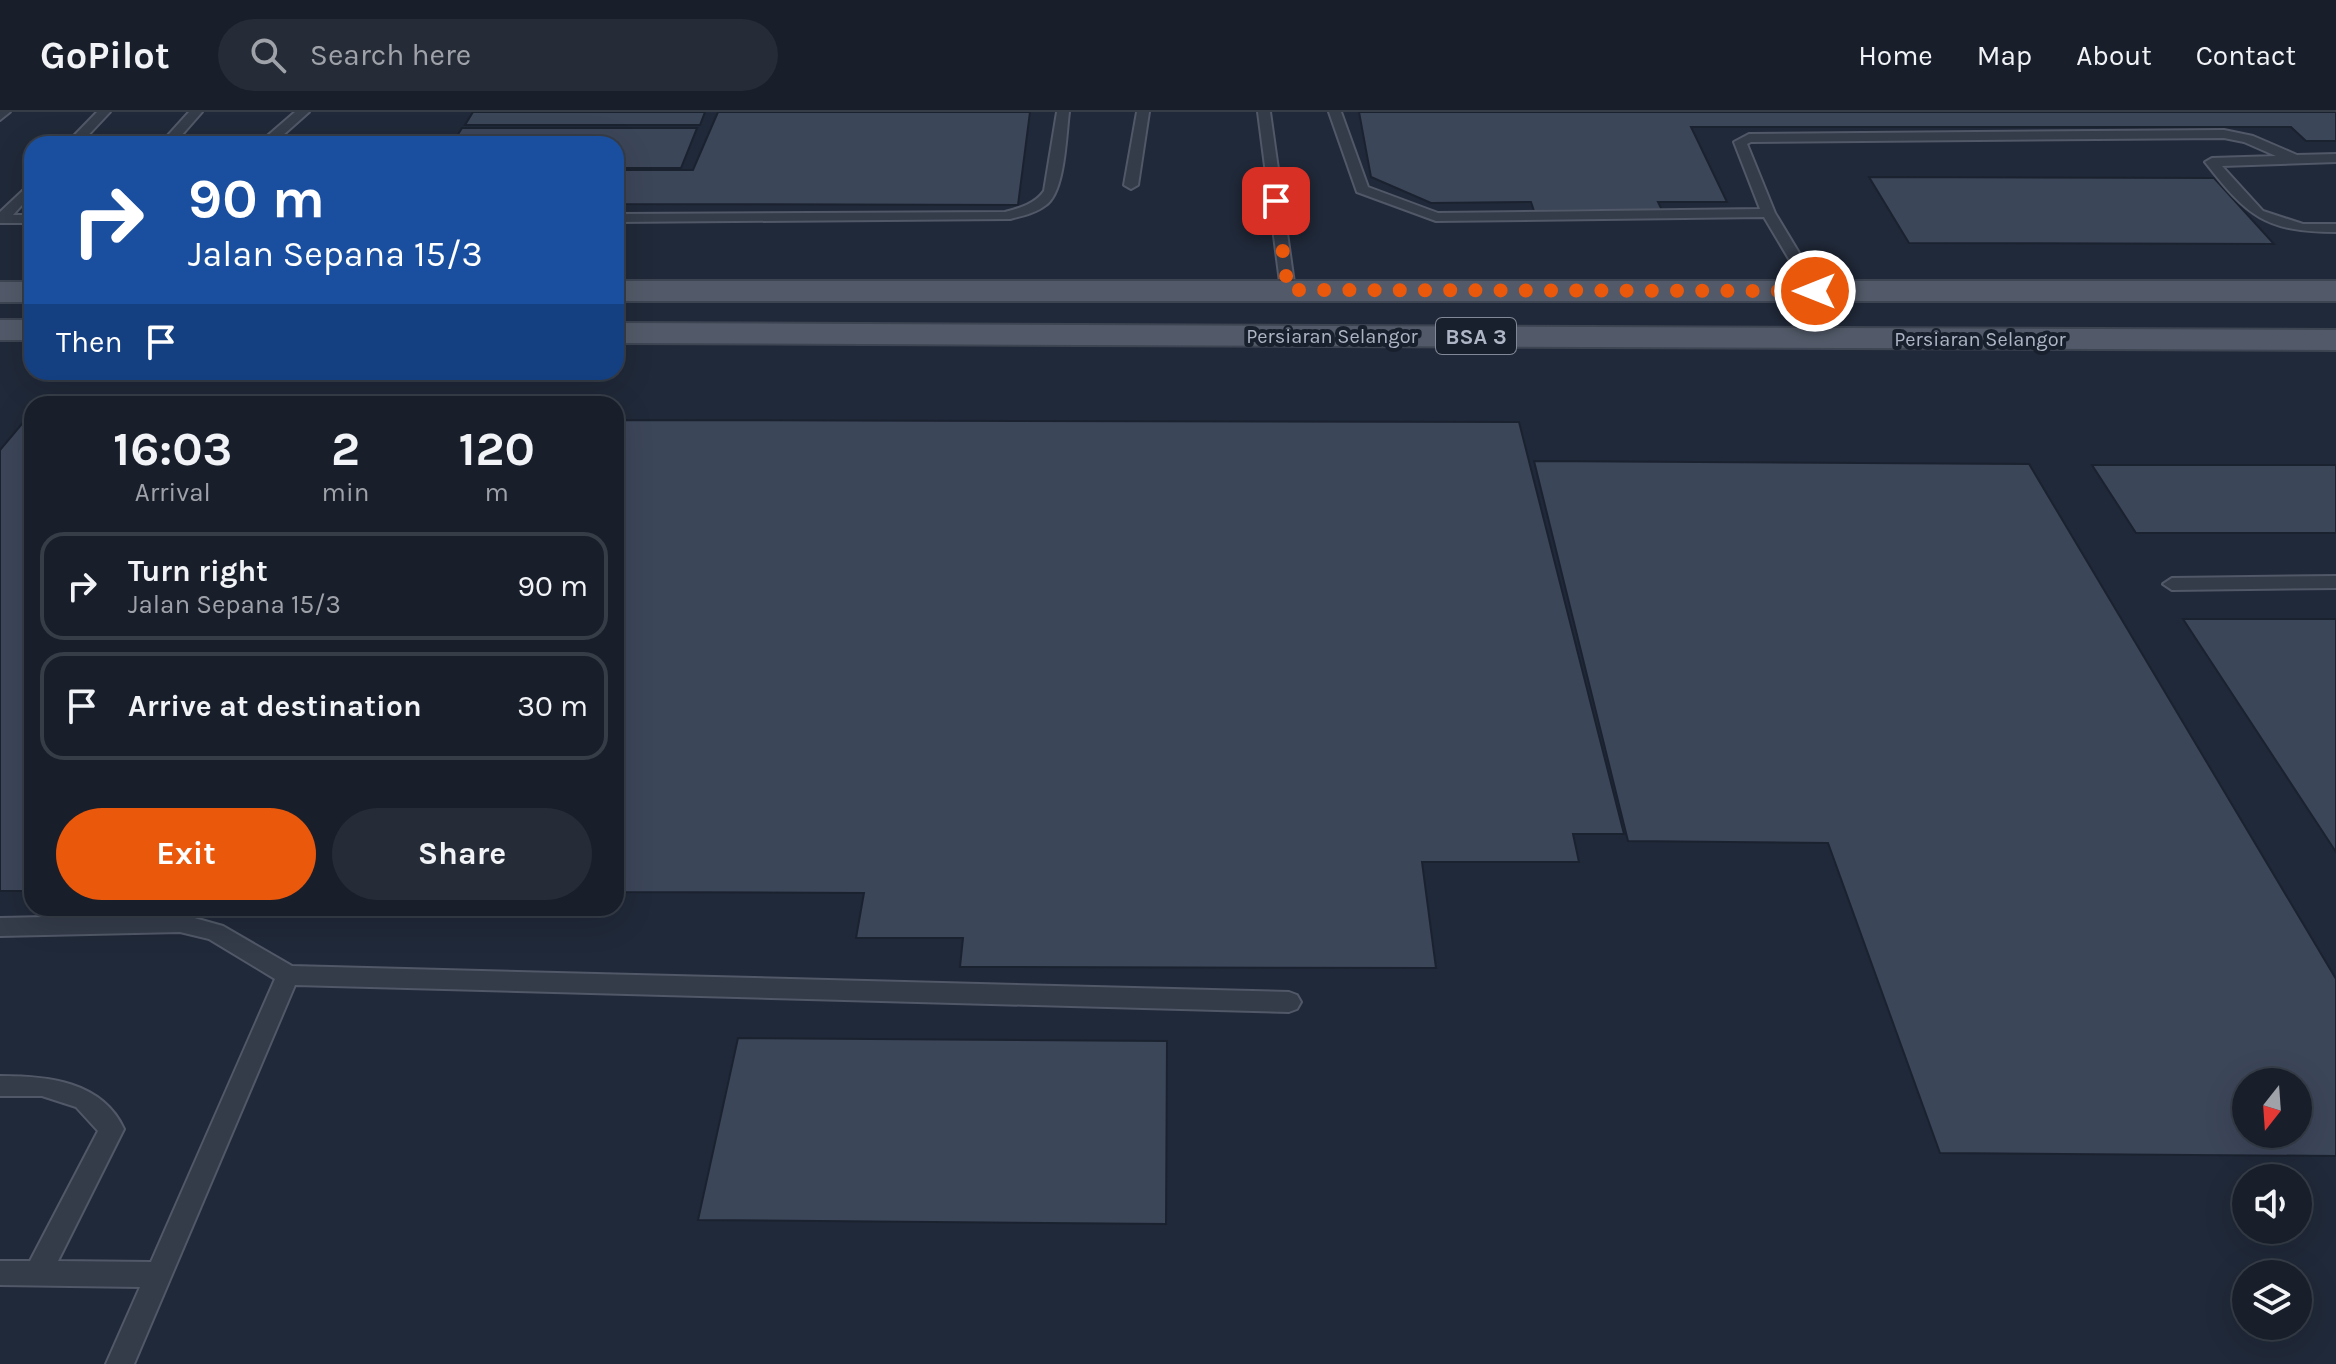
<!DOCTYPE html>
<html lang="en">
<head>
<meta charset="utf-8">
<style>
  body { margin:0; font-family:Karla,sans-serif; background:#252c37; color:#f1f3f6; height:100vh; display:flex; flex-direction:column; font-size:30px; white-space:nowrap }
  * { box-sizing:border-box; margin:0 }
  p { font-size:26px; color:#9fa2a9 }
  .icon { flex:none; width:44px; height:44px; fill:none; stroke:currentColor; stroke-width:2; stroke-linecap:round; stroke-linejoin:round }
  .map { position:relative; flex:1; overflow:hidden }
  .panel { position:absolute; left:24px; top:284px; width:600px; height:520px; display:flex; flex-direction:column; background:#181f2b; border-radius:24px; box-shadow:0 8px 32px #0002,0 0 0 2px #363d47 }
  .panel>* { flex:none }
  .guide { position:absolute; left:24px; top:24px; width:600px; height:244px; border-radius:24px; box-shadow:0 8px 32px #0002,0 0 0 2px #363d47; background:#1a4fa0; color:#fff; overflow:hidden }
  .needle { width:52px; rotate:197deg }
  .buttons { position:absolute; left:2232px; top:956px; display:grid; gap:16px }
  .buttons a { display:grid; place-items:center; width:80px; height:80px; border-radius:50%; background:#181f2b; box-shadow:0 8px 32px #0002,0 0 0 2px #363d47; font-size:40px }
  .pin { position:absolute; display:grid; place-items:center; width:68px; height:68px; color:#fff; margin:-34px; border-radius:16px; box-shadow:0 4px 12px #0006 }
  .me { position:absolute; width:88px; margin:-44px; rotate:270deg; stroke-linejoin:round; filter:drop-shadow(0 0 6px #0008) }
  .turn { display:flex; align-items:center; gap:28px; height:168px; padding:0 32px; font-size:36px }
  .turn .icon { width:104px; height:104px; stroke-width:2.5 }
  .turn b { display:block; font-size:56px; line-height:68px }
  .then { display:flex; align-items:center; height:76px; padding:0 32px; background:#0003; gap:16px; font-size:30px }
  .eta { display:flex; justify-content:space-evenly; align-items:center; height:136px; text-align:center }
  .eta b { font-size:48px; font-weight:700; line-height:56px }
  .action { display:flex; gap:16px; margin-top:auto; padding:16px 32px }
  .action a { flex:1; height:92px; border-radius:48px; background:#ea580c; color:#fff; font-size:32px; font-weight:700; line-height:92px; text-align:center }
  .action a+a { background:#252c37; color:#f1f3f6 }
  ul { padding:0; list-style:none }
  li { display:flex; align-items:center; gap:24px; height:108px; margin:0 16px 12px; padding:0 16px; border:4px solid #363d47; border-radius:24px }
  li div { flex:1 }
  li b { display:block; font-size:30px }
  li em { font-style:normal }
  header { display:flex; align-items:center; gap:48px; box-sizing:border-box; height:112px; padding:0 40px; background:#181f2b; border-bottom:2px solid #363d47 }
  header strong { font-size:38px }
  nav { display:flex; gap:44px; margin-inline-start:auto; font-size:28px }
  .search { width:560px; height:72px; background:#252c37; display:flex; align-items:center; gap:20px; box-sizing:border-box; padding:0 28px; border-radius:44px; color:#9fa2a9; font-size:30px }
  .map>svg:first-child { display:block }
</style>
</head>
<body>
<header>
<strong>GoPilot</strong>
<div class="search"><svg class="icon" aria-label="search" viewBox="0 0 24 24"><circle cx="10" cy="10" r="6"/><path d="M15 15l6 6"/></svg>Search here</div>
<nav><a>Home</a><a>Map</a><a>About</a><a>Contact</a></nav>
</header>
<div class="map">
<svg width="2336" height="1252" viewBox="0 0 2336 1252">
  <rect width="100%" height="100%" fill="#202939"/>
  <g fill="#3c4659" stroke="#1b222f" stroke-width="2" fill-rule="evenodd">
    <path d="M473 0H705L700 13H465Z"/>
    <path d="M718 0H1030L1018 93 616 92V58H693Z"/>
    <path d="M1359 0H2336V29H2306L2291 15H1691L1727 90H1658L1662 98 1534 99 1531 90 1431 91 1371 65Z"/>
    <path d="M462 16H697L681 56H616V32H452Z"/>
    <path d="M1869 65 2214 66 2274 132 1909 131Z"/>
    <path d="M26 307H32V779H0V338Z"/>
    <path d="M616 308 1519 310 1624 722H1573L1579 750H1422L1436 856 960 855 963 826H856L864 781 616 780Z"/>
    <path d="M1534 349 2029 352 2336 867V1044L1940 1041 1828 731 1628 729ZM2246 970H2298V1022H2246Z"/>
    <path d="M2092 353H2336V421H2136Z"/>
    <path d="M2183 507H2336V740Z"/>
    <path d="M738 926 1167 929 1166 1112 698 1108Z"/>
  </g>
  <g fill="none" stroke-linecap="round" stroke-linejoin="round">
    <g stroke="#515867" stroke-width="4">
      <g id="lane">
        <path d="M0 0H10L0 8Z"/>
        <path d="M97 0H110L80 32H66Z"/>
        <path d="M189 0H202L174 32H160Z"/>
        <path d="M295 0H309L273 32H258Z"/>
        <path d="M1057 0H1069C1066 23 1065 80 1046 93 1036 101 1022 104 1010 107L616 110V102L1005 100C1020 96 1035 92 1044 79Z"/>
        <path d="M1137 0H1149L1138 73 1131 77 1124 73Z"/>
        <path d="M1258 0H1270L1295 178 1288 182 1281 178Z"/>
        <path d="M1329 0H1341L1368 75 1438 101 1760 97 1734 30 1749 22 2224 18 2253 24 2297 43 2336 42V50L2222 54 2263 99 2303 112H2336V120C2265 120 2247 104 2205 50L2212 46 2276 44 2244 30 2224 26 1751 30 1747 32 1775 101 1822 179 1815 183 1808 179 1764 105 1436 109 1357 80Z"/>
        <path d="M32 70V82L13 103H32V111H0V100Z"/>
        <path d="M2336 464V476L2172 478 2163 472 2172 466Z"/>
        <path d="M180 802 223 814 292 854 1289 880 1297 883 1301 890 1297 897 1289 900 295 873 134 1252H106L140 1175 0 1173V1149H30L98 1019 76 995 42 984H0V964C47 964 102 969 124 1017L58 1149 151 1150 275 867 209 827 180 820 0 824V806Z"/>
      </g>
    </g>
    <g stroke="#3d4452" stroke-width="4">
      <g id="primary">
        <rect x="616" y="169" width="1720" height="20"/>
        <rect x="0" y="170" width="32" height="20"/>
        <rect x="0" y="208" width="32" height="20"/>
        <path d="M616 211 2336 218V238L616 231Z"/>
      </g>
    </g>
    <use href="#lane" fill="#343b49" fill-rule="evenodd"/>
    <use href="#primary" fill="#525a69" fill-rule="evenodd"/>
  </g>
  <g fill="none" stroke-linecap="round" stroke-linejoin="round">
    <path stroke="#ea580c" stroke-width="14" stroke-dasharray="0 25.2" d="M1276 89 1288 178 1815 179"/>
  </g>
  <g text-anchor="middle" stroke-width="8" stroke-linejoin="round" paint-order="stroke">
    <g font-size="20" fill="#aeb5c5" stroke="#19202d">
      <text x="1332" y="231">Persiaran Selangor</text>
      <text x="1980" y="234">Persiaran Selangor</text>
    </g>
    <rect fill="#19202d" stroke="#818897" stroke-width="2" x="1436" y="206" width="80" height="36" rx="6"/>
    <g font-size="22" font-weight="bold" fill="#aeb5c5">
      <text x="1476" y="232">BSA 3</text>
    </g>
  </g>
</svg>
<div class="buttons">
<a><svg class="needle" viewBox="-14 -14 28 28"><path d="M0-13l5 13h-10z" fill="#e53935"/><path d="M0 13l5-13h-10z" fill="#9fa2a9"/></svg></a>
<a><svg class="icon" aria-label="sound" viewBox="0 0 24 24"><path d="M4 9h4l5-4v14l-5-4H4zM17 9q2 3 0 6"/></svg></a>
<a><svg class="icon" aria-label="layers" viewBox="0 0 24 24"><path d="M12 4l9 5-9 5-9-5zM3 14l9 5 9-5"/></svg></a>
</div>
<div class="pin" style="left:1276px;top:89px;background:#d93025"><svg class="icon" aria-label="arrive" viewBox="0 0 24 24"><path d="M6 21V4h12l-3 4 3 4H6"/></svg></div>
<svg class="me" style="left:1815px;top:179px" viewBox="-20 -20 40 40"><circle r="17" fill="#ea580c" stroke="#fff" stroke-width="3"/><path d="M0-11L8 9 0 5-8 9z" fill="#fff"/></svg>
<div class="guide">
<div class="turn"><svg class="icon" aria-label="right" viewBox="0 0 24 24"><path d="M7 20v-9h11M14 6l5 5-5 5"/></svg><div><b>90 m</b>Jalan Sepana 15/3</div></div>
<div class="then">Then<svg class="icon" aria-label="arrive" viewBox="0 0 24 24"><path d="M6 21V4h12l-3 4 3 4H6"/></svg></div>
</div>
<section class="panel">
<div class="eta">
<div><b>16:03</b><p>Arrival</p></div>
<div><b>2</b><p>min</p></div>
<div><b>120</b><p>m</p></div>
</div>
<ul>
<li><svg class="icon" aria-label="right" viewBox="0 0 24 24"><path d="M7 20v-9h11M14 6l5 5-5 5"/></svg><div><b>Turn right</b><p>Jalan Sepana 15/3</p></div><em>90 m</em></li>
<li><svg class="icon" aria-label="arrive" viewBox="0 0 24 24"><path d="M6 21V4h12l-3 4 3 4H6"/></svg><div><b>Arrive at destination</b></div><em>30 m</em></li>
</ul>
<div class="action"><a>Exit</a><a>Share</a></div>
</section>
</div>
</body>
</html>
